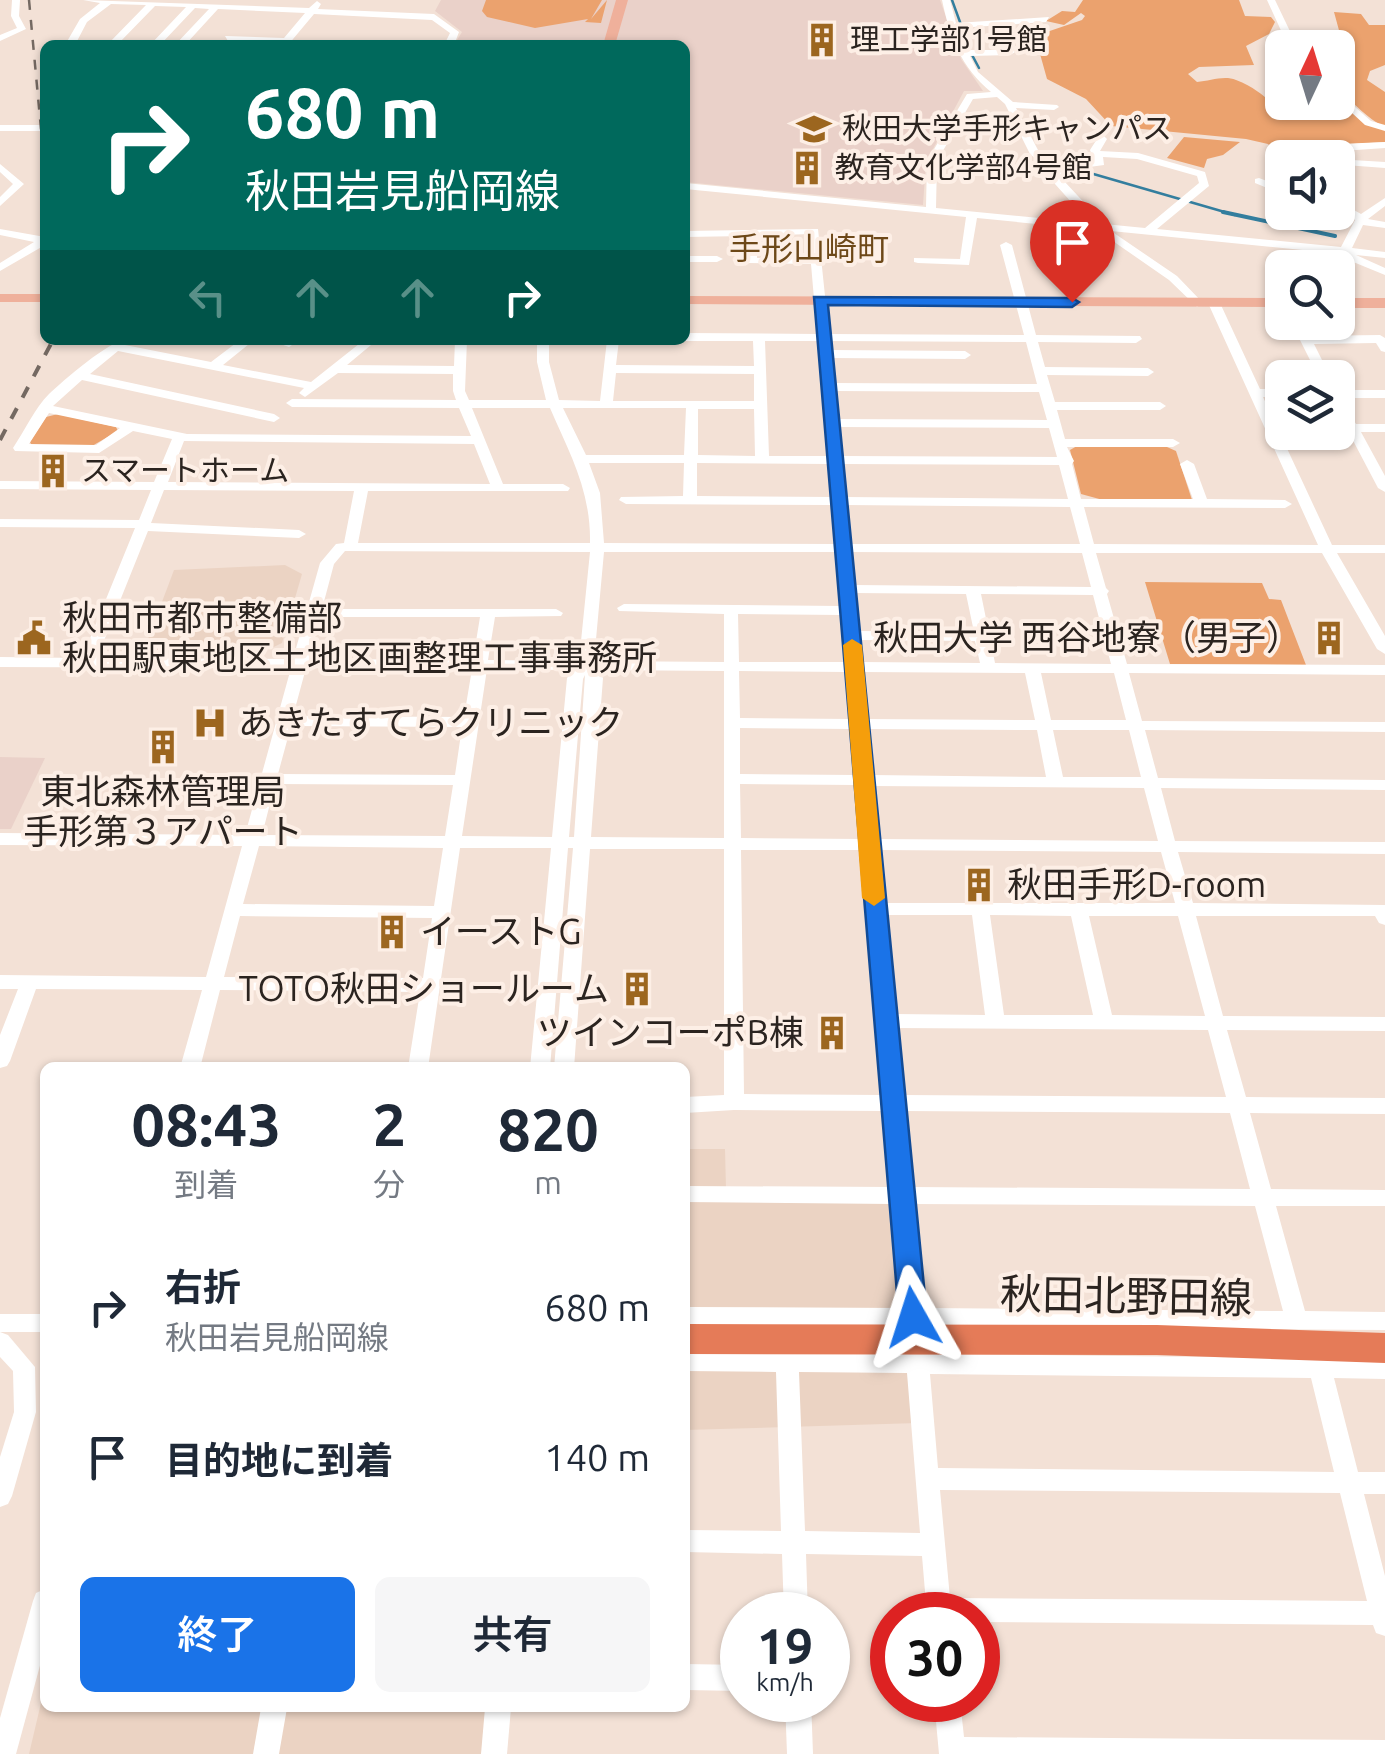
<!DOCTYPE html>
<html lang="ja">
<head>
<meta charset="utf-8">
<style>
  body { margin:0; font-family:Ubuntu,"Noto Sans JP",sans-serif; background:#f6f6f7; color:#1f2937; height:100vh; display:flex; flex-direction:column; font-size:38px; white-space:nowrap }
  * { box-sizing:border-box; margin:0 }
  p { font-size:32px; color:#747a83 }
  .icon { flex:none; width:55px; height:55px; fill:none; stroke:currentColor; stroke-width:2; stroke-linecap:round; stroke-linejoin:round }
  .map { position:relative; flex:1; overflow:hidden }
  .sheet { position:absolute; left:40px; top:1062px; width:650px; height:650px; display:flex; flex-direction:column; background:#fff; border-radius:15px; box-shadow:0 2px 8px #0004 }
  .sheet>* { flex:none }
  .guide { position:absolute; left:40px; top:40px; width:650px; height:305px; border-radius:15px; box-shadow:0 2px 8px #0004; background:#00695c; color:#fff; overflow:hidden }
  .needle { width:65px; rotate:4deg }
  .tools { position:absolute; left:1265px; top:30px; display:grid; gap:20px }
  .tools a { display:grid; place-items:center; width:90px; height:90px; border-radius:15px; background:#fff; box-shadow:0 2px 8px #0004; font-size:50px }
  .speed { position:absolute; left:720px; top:1592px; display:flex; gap:20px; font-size:50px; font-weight:700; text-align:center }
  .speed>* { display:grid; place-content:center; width:130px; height:130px; border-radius:50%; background:#fff; box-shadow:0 2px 8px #0004; line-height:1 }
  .speed small { font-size:25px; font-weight:400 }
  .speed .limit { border:15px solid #d22; background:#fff; color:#111 }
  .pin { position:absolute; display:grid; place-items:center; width:85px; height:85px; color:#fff; margin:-102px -42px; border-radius:50% 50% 50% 0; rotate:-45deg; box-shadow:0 0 10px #0007 }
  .pin .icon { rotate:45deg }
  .me { position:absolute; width:110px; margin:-55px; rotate:354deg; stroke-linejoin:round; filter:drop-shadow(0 0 8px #0008) }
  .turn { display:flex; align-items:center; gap:35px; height:210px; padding:0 40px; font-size:45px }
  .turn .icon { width:130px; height:130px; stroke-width:2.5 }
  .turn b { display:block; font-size:70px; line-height:85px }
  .lanes { display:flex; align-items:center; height:95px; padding:0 40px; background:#0003; justify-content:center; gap:50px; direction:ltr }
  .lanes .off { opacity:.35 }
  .eta { display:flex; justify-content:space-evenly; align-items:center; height:170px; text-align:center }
  .eta b { font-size:60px; font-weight:600; line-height:70px }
  .cta { display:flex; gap:20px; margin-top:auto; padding:20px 40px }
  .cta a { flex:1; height:115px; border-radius:15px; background:#1a73e8; color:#fff; font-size:40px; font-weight:600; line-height:115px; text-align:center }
  .cta a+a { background:#f6f6f7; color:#1f2937 }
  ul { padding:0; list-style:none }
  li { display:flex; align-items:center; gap:30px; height:150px; padding:0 40px }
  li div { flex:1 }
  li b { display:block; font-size:38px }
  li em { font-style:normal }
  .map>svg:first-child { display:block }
</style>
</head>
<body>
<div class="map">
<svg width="1385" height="1754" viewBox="0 0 1385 1754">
  <rect width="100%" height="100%" fill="#f3e1d6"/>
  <g fill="#ebd3c3">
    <path d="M285 565 302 574 282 643 257 655H142L174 570Z"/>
    <path d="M685 1149H725L726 1189 888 1192 918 1423 685 1430Z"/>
    <path d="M45 1686V1708H505L501 1754H29Z"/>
  </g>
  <g fill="#ead1c9">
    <path d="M441 0H940L961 59 983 91H964L926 162 923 205 685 182V45H454L462 32 435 11Z"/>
    <path d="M0 757 45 758 11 829H0Z"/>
  </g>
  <g fill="#eba26e">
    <path d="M486 0H602L591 19 607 0 601 23 585 22 588 19 535 28 487 17 482 11Z"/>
    <path d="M1083 0H1239L1245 16 1271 17 1275 22 1269 34 1246 46 1254 65 1199 67 1188 74 1197 82C1210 81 1224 75 1236 80 1271 93 1270 115 1316 111L1320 103 1338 102V97L1364 122 1385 130V142L1337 145 1332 148 1334 157 1282 158 1268 144 1246 139 1111 126 1086 99 1047 79 1035 36 1082 20 1085 16 1081 13 1064 25 1046 21 1062 11 1075 12Z"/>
    <path d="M1334 12 1361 14 1369 25H1385V65L1370 71 1367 80 1385 92V127C1366 119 1356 102 1338 93V48H1314L1340 34Z"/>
    <path d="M1184 137 1240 142 1223 155 1207 159 1204 168 1167 158Z"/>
    <path d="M58 414 116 427 118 431 92 446H32L30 442 46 417Z"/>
    <path d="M1077 446 1167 447 1176 451 1192 500H1103L1081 494 1070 450Z"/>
    <path d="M1145 582 1262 583 1269 599 1281 600 1306 665 1170 664Z"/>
  </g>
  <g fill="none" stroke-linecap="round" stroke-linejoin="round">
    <g stroke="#337e9e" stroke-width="2.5">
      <path d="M952 0 968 44"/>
      <path d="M971 53 979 68"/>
      <path d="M1052 162 1235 215"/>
    </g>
    <path stroke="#337e9e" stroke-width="4" d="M1223 212 1335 236"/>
    <g fill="#fff" fill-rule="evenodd">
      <path d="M12 0H20L19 16 26 29 0 41V35L17 28 11 16Z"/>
      <path d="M83 0 309 8 317 1 321 4 318 9 434 14 459 32 454 45H444L450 33 432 20 314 14 288 45 228 41 225 36 284 38 305 13 218 9 185 45H175L209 9 195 8 160 45H150L186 7 155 6 117 45H107L146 5 111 4 87 22 75 45H65L80 19 100 3Z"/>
      <path d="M942 0H950L956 23 1049 17 1046 22 958 28 968 50H1013L1015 52 1010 55 970 56 978 72 1013 102 1057 105 1059 107 1054 110 1016 108 1038 150 1056 166 1094 161 1090 150 1097 139 1093 133 1098 130 1107 139 1100 151 1138 153 1205 172 1209 186 1157 229 1341 247 1355 220 1338 208V201L1361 214 1385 198V206L1368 219 1385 222V228L1363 225 1352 248 1385 252V258L1356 255 1385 268V275L1346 259 1343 254 1111 231 1177 276 1203 303 1197 307 1169 280 1097 230 977 218 969 265 918 263 914 262V258L960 259 966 217 685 189V183L926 207 927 161 967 94 991 92C961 67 950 38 942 0ZM997 97 1005 104 1030 154 1049 170 1055 184 1090 223 936 208 937 161 973 99ZM1103 157 1137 159 1197 176 1199 183 1145 228 1104 224 1064 181 1060 171 1104 165Z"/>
      <path d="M1267 0H1275L1298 48H1289Z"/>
      <path d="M1338 92 1371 121 1385 125V131L1365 125 1338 100Z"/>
      <rect x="0" y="125" width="45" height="6"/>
      <path d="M1385 142V148L1342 151 1352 160 1385 162V168L1345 165 1331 151 1340 144Z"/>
      <path d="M0 164 24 184 0 206V197L13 184 0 172Z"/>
      <path d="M1259 178 1282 187V194L1255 183V179Z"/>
      <path d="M0 229 45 237V245L0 271V263L34 242 0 235Z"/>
      <path d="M818 229 829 334 1024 335 1000 245 1006 242 1012 245 1036 335 1140 336 1142 339 1136 343 1038 342 1045 367 1148 368 1154 372 1148 376 1047 375 1055 402H1160L1166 406 1160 410H1057L1065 439H1173L1180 443 1173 447H1067L1074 461 1072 464 1081 499H1193L1180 464 1187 460 1194 464 1207 499 1285 500 1292 504 1285 508 1084 507 1094 544 1318 545 1208 303 1214 299 1220 303 1260 389H1282V397H1263L1332 545H1385V553H1337L1385 636V654L1377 649 1322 553H1096L1106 588 1109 591 1107 594 1127 664 1385 665V675L1129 673 1142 721 1385 722V732L1145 730 1158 778 1385 780V790L1161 788 1175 841 1385 842V854L1178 852 1193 903 1385 905V925L1379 923 1375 916H1196L1223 1016 1385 1017V1031L1227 1030 1246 1097 1385 1098V1114L1250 1113 1271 1189 1385 1190V1206H1276L1305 1311 1385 1312V1330L685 1325V1307L901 1308 892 1204 685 1202V1186L891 1187 884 1111 734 1110 685 1113V1097L724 1095V849H590L574 1068H554L573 848H568L550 1068H530L551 848H460L428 1068H408L420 992 220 990 200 1068H180L202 990 36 989 10 1061 7 1066 0 1068V1035L18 989H0V975L206 977 242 846 0 845V833L245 835 291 668 0 667V657L82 658 135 528 0 527V519L139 520 151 490 0 489V481L154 482 172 439 133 431 99 453 15 451 13 448C25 430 35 408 49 394 63 381 109 340 127 340L125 345 211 362 240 340H254L223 365 311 382 364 340H377L347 365 454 366 455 340H467L465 391 469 400H546L537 362V340H549V362L559 400 600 401 607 340H619L616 365 754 366 753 341H685L683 340H685V333L817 334 811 264 748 263 746 236 685 237V231ZM809 234 811 258H757V236ZM765 341H818L828 456H769ZM830 341 1026 342 1037 384 834 383 832 358 965 359 971 355 965 351 831 350ZM118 351 304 388 299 393 305 397 338 373 453 374V391L456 400 292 399 286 403 292 407 459 408 471 436 187 434 53 406 82 380 274 422 280 418 274 414 90 374ZM616 373 754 374V401H613ZM835 391 1039 392 1047 420 838 419ZM472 408H550C570 454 591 491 590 543H358L368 491H568L570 488 563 484H503ZM563 408H686L684 455H586ZM698 409H754L755 456 698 455ZM49 413 120 428 96 445 29 444ZM838 427 1049 428 1057 457 841 456ZM184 441 474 444 490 484 168 482ZM589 463H684L683 496 621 497 619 500 626 504 832 505 835 544 604 543 600 493ZM697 463 829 464 831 497 697 496ZM842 464 1059 465 1068 499 845 497ZM164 490 354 491 344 543 336 544 320 563 293 659 97 658 148 531 299 538 306 534 299 530 151 523ZM846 505 1070 507 1080 544H850ZM345 551 590 552 579 661 488 660 495 617 561 616 563 613 556 609H322L334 564ZM604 552H836L841 606 624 604 617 608 619 611 724 614V662L594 661ZM850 552 1082 553 1091 587 854 585ZM854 593 966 594 974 632 858 631ZM981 594 1093 595 1111 664 995 663ZM738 614 842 615 846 662H739ZM320 617H480L473 660 309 659ZM859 640 975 641 980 663 861 662ZM306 668 472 669 464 717 293 716ZM487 669 574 670 567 678 552 837 462 836ZM597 670 724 671V838L591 837 603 678ZM739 671 846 672 851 719 740 718ZM862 672 1025 673 1035 720 866 719ZM1041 673H1114L1126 720H1051ZM585 675 574 837H569L583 679ZM291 726 462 727 455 775 278 774ZM740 728 851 729 855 775 740 774ZM867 729 1037 730 1046 777 872 775ZM1053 730H1129L1141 777H1063ZM275 784 453 785 445 836 262 835ZM740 784 856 785 861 839 741 838ZM873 786 1144 788 1158 841 878 839ZM259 846 443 848 434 906 243 904ZM741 850H862L883 1095 744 1094ZM879 850 1161 852 1175 903H884ZM885 915H972L985 1015 895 1014ZM990 915 1071 916 1093 1015H1004ZM240 916 432 918 423 978 224 977ZM1089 916H1178L1205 1016 1112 1015ZM896 1028 1208 1030 1226 1097 903 1095ZM904 1111 1230 1113 1250 1189 911 1187ZM913 1204 1255 1206 1283 1311 923 1308Z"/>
      <path d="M685 256H717L723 259 717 262H685Z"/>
      <path d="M1380 335 1385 338V352L1381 351 1376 343 1314 344 1331 378H1319L1300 340 1306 336Z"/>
      <path d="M269 340H292L295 343 289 347Z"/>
      <path d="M1338 390H1385V398H1340L1356 424H1385V432H1361L1385 476V492L1378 488 1338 412Z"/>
      <path d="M0 1314H45V1332H0L8 1335 35 1367 36 1412 12 1496 8 1504 0 1507V1457L14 1412 13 1371 0 1357Z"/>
      <path d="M685 1351 1385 1359V1379L1334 1378 1358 1472H1385V1494H1364L1385 1576V1636L1376 1633 1373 1625 978 1622V1615H927L922 1556 806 1554 808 1615H784L782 1554 685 1552V1530L781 1531 776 1372 685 1371ZM799 1372 907 1373 920 1533 805 1531ZM930 1374 1311 1378 1334 1472 938 1468ZM940 1490 1340 1493 1367 1601 950 1598Z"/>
      <path d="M45 1589V1647L16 1754H0V1718L33 1601 36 1593Z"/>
      <path d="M685 1664 742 1665V1691L685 1690Z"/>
      <path d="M785 1700H811L813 1754H787Z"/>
      <path d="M934 1700H960L964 1737 1385 1740V1754H939Z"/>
      <path d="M261 1708H287L279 1754H253Z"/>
      <path d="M485 1708H511L507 1754H481Z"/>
    </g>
    <g fill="#efb09b" fill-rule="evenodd">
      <path d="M616 0H628L615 45H603Z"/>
      <rect x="0" y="294" width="45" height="8"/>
      <path d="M685 296 1282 298V307L685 304Z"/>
      <rect x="1338" y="298" width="47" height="10"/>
    </g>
    <path fill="#e57b58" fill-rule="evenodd" d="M685 1324 1157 1325 1385 1333V1363L1157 1355 685 1354Z"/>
    <path stroke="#746962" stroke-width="2.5" stroke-dasharray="10 10" stroke-linecap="butt" d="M29 0 45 172"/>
    <path stroke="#746962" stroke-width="4" stroke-dasharray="12 12" stroke-linecap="butt" d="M0 440 53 340"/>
  </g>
  <path fill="#1a73e8" stroke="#114b97" stroke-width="2.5" d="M814 297 1072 298 1079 302 1072 307 828 305 927 1317 923 1325 913 1329 903 1325 899 1317Z"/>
  <path fill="#f59e0b" d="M852 639 862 645 885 898 874 906 862 898 843 645Z"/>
  <defs>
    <g id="building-bare" transform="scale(2.7)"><path d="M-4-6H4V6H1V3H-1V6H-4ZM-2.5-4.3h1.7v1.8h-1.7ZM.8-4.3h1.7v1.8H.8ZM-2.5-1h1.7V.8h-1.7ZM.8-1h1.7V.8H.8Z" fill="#9c661f" stroke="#fdefe6" stroke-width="2.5" paint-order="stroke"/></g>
    <g id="university-bare" transform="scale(2.7)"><path d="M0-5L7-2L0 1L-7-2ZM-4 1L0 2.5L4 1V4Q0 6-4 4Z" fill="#9c661f" stroke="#fdefe6" stroke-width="2.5" paint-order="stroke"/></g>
    <g id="civic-bare" transform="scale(2.7)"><path d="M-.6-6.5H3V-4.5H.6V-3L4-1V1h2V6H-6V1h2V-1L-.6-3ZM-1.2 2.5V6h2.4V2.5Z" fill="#9c661f" stroke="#fdefe6" stroke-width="2.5" paint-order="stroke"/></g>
    <g id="hospital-bare" transform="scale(2.7)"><path d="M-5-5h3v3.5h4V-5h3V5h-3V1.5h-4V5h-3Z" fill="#9c661f" stroke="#fdefe6" stroke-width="2.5" paint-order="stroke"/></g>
  </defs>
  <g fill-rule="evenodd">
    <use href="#building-bare" x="822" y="40"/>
    <use href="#university-bare" x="814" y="129"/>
    <use href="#building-bare" x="807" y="168"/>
    <use href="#building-bare" x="53" y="471"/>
    <use href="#civic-bare" x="34" y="638"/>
    <use href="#building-bare" x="1329" y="638"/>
    <use href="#hospital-bare" x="210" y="723"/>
    <use href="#building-bare" x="163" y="747"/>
    <use href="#building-bare" x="979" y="885"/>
    <use href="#building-bare" x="392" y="932"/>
    <use href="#building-bare" x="637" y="989"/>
    <use href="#building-bare" x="832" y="1033"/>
  </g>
  <g text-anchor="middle" stroke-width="8" stroke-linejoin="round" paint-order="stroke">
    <g font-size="30" fill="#2b2420" stroke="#fdefe6" text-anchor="start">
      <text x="850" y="50">理工学部1号館</text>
      <text x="842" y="139">秋田大学手形キャンパス</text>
      <text x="835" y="178">教育文化学部4号館</text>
      <text x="81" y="481">スマートホーム</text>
    </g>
    <g font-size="32" fill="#6d4818" stroke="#fdefe6">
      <text x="809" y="260">手形山崎町</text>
    </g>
    <g font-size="35" fill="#2b2420" stroke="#fdefe6" text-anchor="start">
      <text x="62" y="630">秋田市都市整備部<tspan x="62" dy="40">秋田駅東地区土地区画整理工事事務所</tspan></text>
      <text x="1301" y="650" text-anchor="end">秋田大学 西谷地寮（男子）</text>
      <text x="238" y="735">あきたすてらクリニック</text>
      <text x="163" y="804" text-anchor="middle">東北森林管理局<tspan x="163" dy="40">手形第３アパート</tspan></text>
      <text x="1007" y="897">秋田手形D-room</text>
      <text x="420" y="944">イーストG</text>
      <text x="609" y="1001" text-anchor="end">TOTO秋田ショールーム</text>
      <text x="804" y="1045" text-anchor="end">ツインコーポB棟</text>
    </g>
    <g font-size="42" fill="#2b2420" stroke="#fdefe6">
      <text transform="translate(1126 1296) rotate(1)" y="15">秋田北野田線</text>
    </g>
  </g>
</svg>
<div class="tools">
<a><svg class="needle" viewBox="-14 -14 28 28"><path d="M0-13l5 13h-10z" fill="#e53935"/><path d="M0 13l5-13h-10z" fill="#747a83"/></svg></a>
<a><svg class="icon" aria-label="sound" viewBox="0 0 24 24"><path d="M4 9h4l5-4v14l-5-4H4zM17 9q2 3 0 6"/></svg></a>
<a><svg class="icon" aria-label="search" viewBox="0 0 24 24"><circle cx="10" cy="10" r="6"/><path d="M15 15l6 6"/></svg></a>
<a><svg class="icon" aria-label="layers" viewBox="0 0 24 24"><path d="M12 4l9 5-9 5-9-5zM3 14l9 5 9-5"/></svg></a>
</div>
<div class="speed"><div>19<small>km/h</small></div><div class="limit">30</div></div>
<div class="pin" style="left:1072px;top:302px;background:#d93025"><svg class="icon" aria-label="arrive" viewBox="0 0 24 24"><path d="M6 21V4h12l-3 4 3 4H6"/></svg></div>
<svg class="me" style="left:913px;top:1317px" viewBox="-20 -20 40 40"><path d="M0-17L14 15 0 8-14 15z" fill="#1a73e8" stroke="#fff" stroke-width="4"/></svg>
<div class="guide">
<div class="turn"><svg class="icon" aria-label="right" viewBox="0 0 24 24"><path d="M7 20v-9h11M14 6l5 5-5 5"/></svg><div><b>680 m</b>秋田岩見船岡線</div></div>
<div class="lanes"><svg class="icon off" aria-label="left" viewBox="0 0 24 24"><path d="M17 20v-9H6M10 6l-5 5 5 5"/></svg><svg class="icon off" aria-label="ahead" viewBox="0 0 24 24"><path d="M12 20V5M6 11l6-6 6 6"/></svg><svg class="icon off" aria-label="ahead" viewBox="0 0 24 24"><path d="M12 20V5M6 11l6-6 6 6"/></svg><svg class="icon" aria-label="right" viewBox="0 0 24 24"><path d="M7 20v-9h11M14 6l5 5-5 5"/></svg></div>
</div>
<section class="sheet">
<div class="eta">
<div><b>08:43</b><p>到着</p></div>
<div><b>2</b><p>分</p></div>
<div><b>820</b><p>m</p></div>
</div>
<ul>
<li><svg class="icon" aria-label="right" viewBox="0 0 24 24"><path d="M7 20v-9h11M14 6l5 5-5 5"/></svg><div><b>右折</b><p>秋田岩見船岡線</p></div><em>680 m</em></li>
<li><svg class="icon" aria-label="arrive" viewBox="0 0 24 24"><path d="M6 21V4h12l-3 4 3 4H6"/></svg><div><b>目的地に到着</b></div><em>140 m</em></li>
</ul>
<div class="cta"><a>終了</a><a>共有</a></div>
</section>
</div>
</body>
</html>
